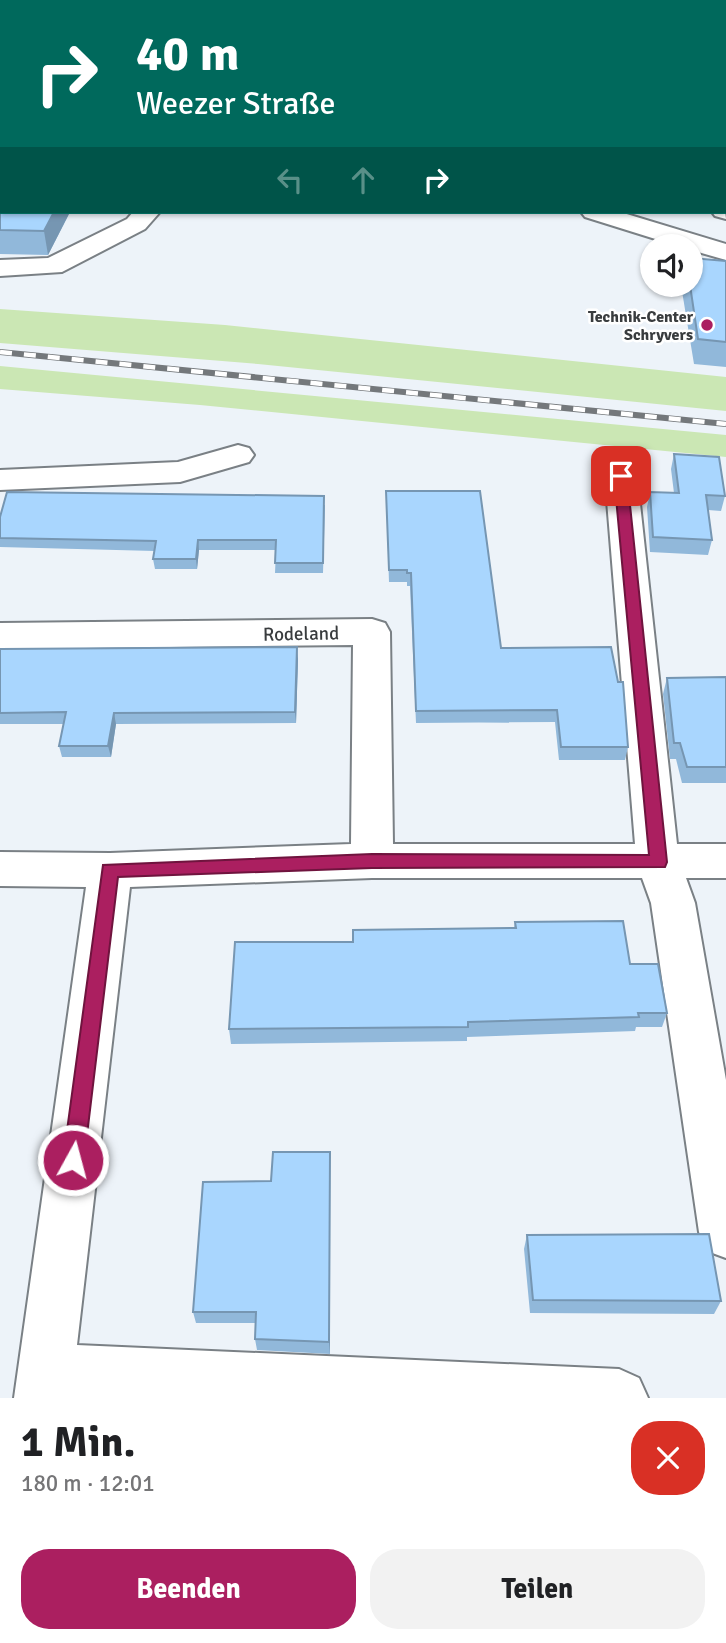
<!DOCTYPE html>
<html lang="de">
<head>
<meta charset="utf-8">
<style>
  body { margin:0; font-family:Signika,sans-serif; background:#f2f2f2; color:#202124; height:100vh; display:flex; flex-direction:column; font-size:26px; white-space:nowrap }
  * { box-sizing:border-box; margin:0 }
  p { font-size:23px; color:#757577 }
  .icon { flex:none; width:38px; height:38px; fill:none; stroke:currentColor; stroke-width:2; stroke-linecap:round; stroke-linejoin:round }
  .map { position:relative; height:1398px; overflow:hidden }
  .drawer { display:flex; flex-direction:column; background:#fff; flex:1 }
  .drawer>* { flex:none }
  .hud { position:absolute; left:0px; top:0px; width:726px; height:214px; box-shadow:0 2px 5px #0004; background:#00695c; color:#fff; overflow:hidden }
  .tools { position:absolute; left:640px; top:234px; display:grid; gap:14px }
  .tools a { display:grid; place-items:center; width:63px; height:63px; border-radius:50%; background:#fff; box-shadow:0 2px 5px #0004; font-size:35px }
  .pin { position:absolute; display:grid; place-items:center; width:60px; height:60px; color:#fff; margin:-30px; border-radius:14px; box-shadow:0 4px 10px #0006 }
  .me { position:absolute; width:77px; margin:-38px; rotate:7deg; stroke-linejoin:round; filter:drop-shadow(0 0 5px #0008) }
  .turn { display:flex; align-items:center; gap:24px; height:147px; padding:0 21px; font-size:32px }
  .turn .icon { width:91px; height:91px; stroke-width:2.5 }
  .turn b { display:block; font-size:49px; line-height:60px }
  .lanes { display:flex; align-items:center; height:66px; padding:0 21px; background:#0003; justify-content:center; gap:35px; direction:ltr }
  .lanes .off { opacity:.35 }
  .round { display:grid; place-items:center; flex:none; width:74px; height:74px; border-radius:28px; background:#f2f2f2 }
  .headline { display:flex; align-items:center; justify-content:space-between; height:119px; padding:0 21px }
  h1 { font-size:42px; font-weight:700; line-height:52px }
  .button { display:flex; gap:14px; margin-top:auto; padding:14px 21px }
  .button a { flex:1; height:80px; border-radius:28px; background:#ab1f60; color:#fff; font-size:28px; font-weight:700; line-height:80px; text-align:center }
  .button a+a { background:#f2f2f2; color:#202124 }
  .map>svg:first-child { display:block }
</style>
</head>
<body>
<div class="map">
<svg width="726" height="1398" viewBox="0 0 726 1398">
  <rect width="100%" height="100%" fill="#edf3f9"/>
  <g fill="#cbe7b4">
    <path d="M0 309 225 325 726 377V411L258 364 0 343Z"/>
    <path d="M0 366 726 435V457L200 405 0 389Z"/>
  </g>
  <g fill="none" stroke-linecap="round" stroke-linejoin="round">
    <g stroke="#7a8085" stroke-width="4">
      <g id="minor">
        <path d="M229 0H251L252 2H231Z"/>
        <path d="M263 0H288L262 2Z"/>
        <path d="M370 0H394L369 2Z"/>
        <path d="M623 0H648L649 2H625Z"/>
        <rect x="0" y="104" width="2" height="14"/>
        <path d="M133 212H160L145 229 62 272 0 276V260L48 258 127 219Z"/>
        <path d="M581 212H620L726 244V260L691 250V247H681L585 217Z"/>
        <path d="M238 445 249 448 254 455 249 462 180 482 0 490V470L178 462Z"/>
        <path d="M621 466 632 469 637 476 677 844H726V878H686L695 903 726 1080V1258L707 1251 699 1232 651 903 642 878H372L130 887 77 1345 619 1369 639 1378 648 1398H14L86 887 0 886V852L110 853 351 844 353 645 0 649V623L372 619 385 623 390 632 393 844H635L605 476 610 469Z"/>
      </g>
    </g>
    <g stroke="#7a8085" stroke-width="4">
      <g id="major">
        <path d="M133 0H154L155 2H135Z"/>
        <path d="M724 203 726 219 715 216 712 212H724Z"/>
      </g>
    </g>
    <use href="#minor" fill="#fff" fill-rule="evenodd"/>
    <use href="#major" fill="#fff" fill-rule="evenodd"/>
    <g stroke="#74787b" stroke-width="6">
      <path id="rail" d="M0 352 726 424"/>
    </g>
    <use href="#rail" stroke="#fff" stroke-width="4.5" stroke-dasharray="12" stroke-linecap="butt"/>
  </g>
  <g fill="#91b8da">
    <path d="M0 0H42V2H2V82H0Z"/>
    <path d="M724 83 726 84V149L724 150Z"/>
    <path d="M0 144 70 212 48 255 0 254Z"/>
    <path d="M726 261V367L694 364 681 285H691Z"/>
    <path d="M674 454 725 496 721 511 708 510 712 540 708 555 650 552 647 507 650 492 674 493 671 469Z"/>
    <path d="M386 491 501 648 628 747 625 760H559L555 722 416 723 410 586H407V582H389Z"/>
    <path d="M325 505 323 573H275L276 550H199L197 569H155L153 559 155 551 0 547V517Z"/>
    <path d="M0 649 298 659 296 723 116 724 111 757H62L59 746 64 724H0Z"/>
    <path d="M726 677V783H682L676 759H670L663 694 667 678Z"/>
    <path d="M515 922 630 964 667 1013 662 1027H636L635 1031 467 1037V1041L231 1044 229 1029 353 942 514 928Z"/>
    <path d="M330 1152V1354L257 1350 255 1339 256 1323H196L193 1312 271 1181Z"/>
    <path d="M527 1235 721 1301 714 1314 530 1313 524 1249Z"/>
  </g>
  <g fill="#7696b2">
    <path d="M580 0H613L610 2H577Z"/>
    <path d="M54 212H70L48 255 44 231Z"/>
    <path d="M198 540 199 550 197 569 196 559Z"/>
    <path d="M297 647 298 659 296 723 295 712Z"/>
    <path d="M114 713 116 724 111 757 108 746Z"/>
    <path d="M330 1152V1354L329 1342Z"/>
  </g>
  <g fill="#a9d6fe" stroke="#7696b2" stroke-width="2">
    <path d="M0 0H37L36 2H2V63H0Z"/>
    <path d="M490 0H580L577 2H486Z"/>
    <path d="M724 83 726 84V129H724Z"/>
    <path d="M0 144H2V212H54L44 231 0 230Z"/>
    <path d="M691 258 726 261V342L698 339 690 285H691Z"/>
    <path d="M674 454 719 457 725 496 706 495 712 540 653 537 650 492 679 493Z"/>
    <path d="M386 491H480L501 648 611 647 618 682H623L628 747H561L557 710 416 711 411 573H407V570H389Z"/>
    <path d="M7 492 324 496 323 563H275L276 540H198L196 559H153L156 541 0 538V517Z"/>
    <path d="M297 647 295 712 114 713 108 746H59L66 712 0 713V649Z"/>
    <path d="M726 677V767H687L680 743H674L667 678Z"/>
    <path d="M623 921 630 964H658L667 1013H638L639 1017 468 1022V1027L229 1029 235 942H353V930L516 928 515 922Z"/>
    <path d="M273 1152H330L329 1342 255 1339 256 1312H193L203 1182 271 1181Z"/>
    <path d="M709 1234 721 1301 533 1300 527 1235Z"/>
  </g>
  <path fill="#ab1f60" stroke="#6f143e" stroke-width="2" d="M621 472 627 476 667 862 665 867 372 868 118 877 84 1160 81 1167 73 1170 66 1167 63 1160 103 865 372 854 649 855 614 476Z"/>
  <circle fill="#ab1f60" stroke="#fff" stroke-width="2.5" cx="707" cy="325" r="7"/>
  <g text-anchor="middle" stroke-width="5" stroke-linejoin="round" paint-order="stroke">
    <g font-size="16" font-weight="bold" fill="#393c3e" stroke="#fff" text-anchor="end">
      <text x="693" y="322">Technik-Center<tspan x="693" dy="18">Schryvers</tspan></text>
    </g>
    <g font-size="19" fill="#393c3e" stroke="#fff">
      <text transform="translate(301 633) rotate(-1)" y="7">Rodeland</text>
    </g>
  </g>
</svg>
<div class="tools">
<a><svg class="icon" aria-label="sound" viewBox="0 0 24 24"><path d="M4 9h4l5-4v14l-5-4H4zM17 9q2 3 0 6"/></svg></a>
</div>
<div class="pin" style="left:621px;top:476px;background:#d93025"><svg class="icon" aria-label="arrive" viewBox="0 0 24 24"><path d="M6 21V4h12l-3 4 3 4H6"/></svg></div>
<svg class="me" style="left:73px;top:1160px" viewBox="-20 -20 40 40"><circle r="17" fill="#ab1f60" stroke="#fff" stroke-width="3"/><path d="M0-11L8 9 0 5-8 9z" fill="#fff"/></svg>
<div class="hud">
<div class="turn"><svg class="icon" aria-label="right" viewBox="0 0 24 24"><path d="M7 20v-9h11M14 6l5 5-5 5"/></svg><div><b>40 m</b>Weezer Straße</div></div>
<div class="lanes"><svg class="icon off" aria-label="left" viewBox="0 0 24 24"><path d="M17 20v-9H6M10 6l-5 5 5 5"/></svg><svg class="icon off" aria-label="ahead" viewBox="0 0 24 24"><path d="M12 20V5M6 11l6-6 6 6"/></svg><svg class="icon" aria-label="right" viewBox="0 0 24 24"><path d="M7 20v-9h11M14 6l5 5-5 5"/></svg></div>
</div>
</div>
<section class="drawer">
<div class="headline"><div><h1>1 Min.</h1><p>180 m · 12:01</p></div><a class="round" style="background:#d93025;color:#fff"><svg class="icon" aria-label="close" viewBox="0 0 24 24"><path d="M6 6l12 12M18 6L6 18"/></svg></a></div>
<div class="button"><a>Beenden</a><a>Teilen</a></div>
</section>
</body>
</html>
